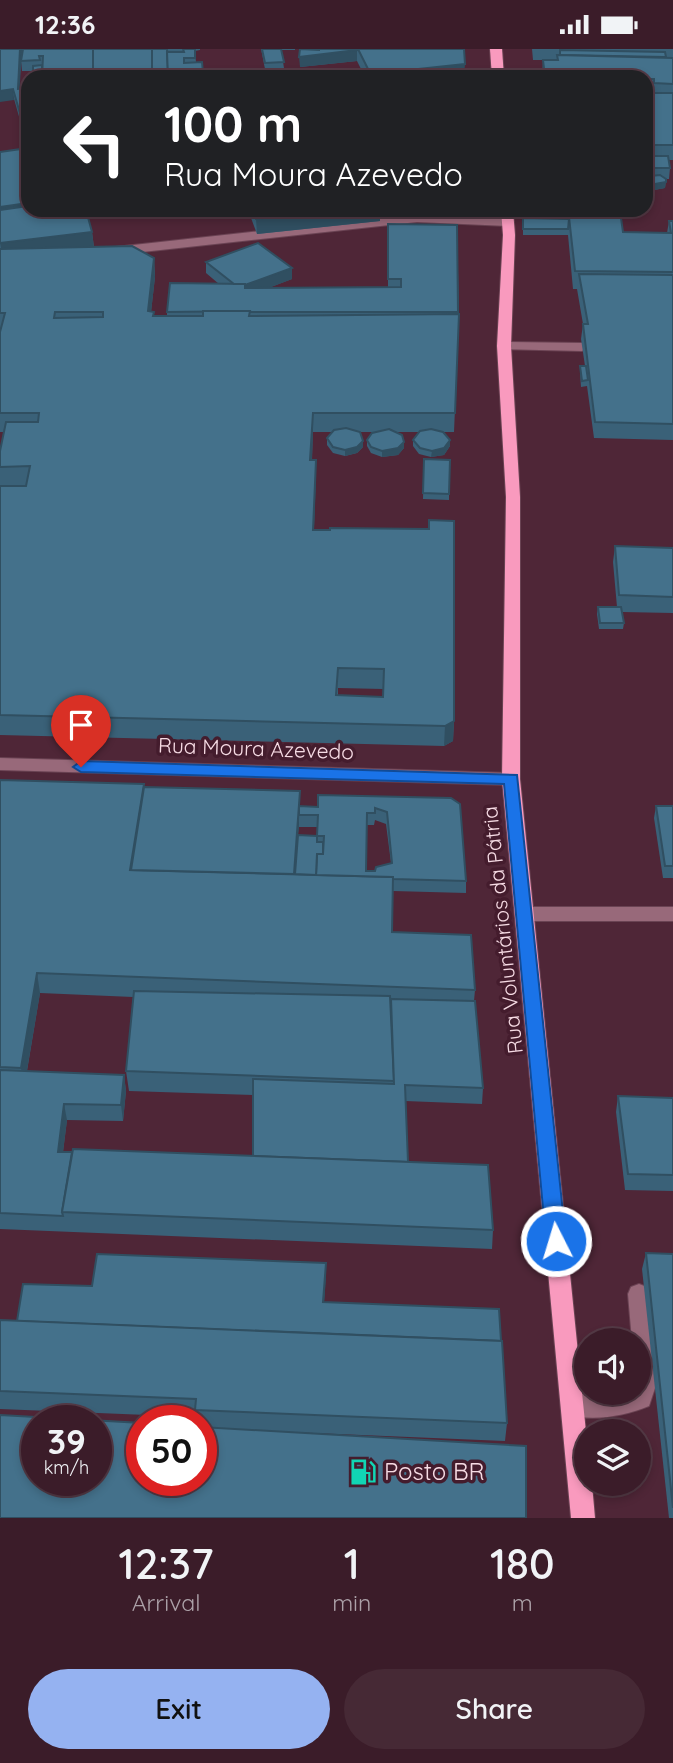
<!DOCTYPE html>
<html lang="en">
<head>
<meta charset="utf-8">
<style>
  body { margin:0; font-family:Quicksand,sans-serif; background:#462935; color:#f1f3f6; height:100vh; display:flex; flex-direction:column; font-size:26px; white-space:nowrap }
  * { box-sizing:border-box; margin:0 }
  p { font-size:23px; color:#aca1a8 }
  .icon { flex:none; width:38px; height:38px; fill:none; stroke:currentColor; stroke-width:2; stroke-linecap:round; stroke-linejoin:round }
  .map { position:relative; height:1469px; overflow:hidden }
  .side { display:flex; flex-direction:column; background:#3b1c29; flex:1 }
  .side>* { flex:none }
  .banner { position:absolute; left:21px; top:21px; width:632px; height:147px; border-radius:21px; box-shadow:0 4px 10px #0003,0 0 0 2px #543a46; background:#202124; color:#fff; overflow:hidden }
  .controls { position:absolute; left:574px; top:1279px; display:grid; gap:14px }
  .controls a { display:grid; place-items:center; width:77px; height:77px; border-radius:50%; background:#3b1c29; box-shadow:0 4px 10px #0003,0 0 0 2px #543a46; font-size:35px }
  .speed { position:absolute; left:21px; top:1356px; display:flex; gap:14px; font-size:35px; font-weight:700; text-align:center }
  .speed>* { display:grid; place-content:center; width:91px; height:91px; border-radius:50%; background:#3b1c29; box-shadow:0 4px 10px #0003,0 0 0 2px #543a46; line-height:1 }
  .speed small { font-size:18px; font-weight:400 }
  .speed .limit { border:10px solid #d22; background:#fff; color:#111 }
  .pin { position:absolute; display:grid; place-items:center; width:60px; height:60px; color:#fff; margin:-72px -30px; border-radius:50% 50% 50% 0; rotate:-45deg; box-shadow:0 0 7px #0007 }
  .pin .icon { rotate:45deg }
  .me { position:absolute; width:77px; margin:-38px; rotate:355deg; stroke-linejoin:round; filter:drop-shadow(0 0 5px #0008) }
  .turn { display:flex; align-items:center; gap:24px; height:147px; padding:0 28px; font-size:32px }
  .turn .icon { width:91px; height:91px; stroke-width:2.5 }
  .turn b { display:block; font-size:49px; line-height:60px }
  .eta { display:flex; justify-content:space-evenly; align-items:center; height:119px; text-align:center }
  .eta b { font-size:42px; font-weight:600; line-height:49px }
  .primary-button { display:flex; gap:14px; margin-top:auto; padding:14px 28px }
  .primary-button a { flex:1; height:80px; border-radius:42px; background:#95b2f1; color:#111; font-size:28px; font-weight:600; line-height:80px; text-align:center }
  .primary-button a+a { background:#462935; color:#f1f3f6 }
  .status { display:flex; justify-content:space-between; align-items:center; height:49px; padding:0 35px; background:#3b1c29; direction:ltr }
  .status svg { height:19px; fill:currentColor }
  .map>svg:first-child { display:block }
</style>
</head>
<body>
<div class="status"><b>12:36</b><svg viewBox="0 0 49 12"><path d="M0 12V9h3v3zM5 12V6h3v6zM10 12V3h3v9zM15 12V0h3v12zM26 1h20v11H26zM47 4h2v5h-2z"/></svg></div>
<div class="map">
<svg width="673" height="1469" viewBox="0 0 673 1469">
  <rect width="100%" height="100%" fill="#4f2637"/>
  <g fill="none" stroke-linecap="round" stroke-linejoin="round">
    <g stroke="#6a4353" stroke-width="2">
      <g id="minor">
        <path d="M417 165 508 169 514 173 508 177 417 173 115 206 109 202 115 198Z"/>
        <path d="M504 293 582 294 589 298 582 302 499 300 497 297Z"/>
        <path d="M0 709 511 724 520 730 511 736 0 721Z"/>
        <path d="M524 858H673V872H524L517 870 515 865 517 860Z"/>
        <path d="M639 1235 647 1238 650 1245 658 1330 649 1357C624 1367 590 1374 564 1364L561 1356 564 1348 572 1345 639 1344V1292H632L628 1245 631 1238Z"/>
      </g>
    </g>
    <g stroke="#6a4353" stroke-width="2">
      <g id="major">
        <path d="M490 0H502L504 28H492Z"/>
        <path d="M501 161H513L515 186 511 297 520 448V730L586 1383V1435H592L595 1469H571L502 730 506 448 497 297 503 186Z"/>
      </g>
    </g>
    <use href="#minor" fill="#98697a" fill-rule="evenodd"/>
    <use href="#major" fill="#f99abe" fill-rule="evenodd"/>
  </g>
  <g fill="#3a6178" fill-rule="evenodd">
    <path d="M0 0H200V1L195 2 196 13H202L203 28H33V22H22L21 12 23 1H22L19 40 28 39 27 96Z"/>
    <path d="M261 0H281L284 19 265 20Z"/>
    <rect x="282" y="0" width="13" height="1"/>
    <path d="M319 0H464V24L465 28H365L357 12 300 18 311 1H319Z"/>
    <path d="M532 0H673V111H669L670 119 669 130H666L665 139 654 141 647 136 649 130H646V28H542L543 11H533Z"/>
    <path d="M0 103 92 183 94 198 154 209 155 228 151 263H154V267H167V263L219 235 206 224V213L292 230 268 239 388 238V175L457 176 459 265 454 383H443L450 397 444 406 431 408 419 405 413 397V391L419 383H396L404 393V399L398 406 382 408 371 404 367 397V391L375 383H360L363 398 357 404 345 407 333 404 327 396V389L332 383H313L312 411H316L314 481 454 672 453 692 444 697 0 686V402L4 383H0ZM338 639 383 640V648L338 646Z"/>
    <path d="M248 161H380V172L257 185Z"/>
    <path d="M523 169 569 170 623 183 667 184 669 172H673V391L594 389 587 337 581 338 580 323V317H585L581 290 583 275 577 240H573L568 186H523Z"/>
    <path d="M424 410 449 445V451L423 450Z"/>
    <path d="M615 497 673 499V564L622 563 624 574 623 580H599L597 565 598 558H617L613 513Z"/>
    <path d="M0 731 144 738 300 742V757L318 758 451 749 466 832V844L393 842 392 883 475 941 474 952 483 1039 482 1055 405 1052 408 1113 493 1181 492 1200 0 1180ZM375 771 386 775 391 814 375 822H366L367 776H374ZM299 775V778H317V787L298 786ZM40 944 133 948 126 1022 129 1042 253 1046V1107L63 1103 67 1071 123 1072 126 1042 124 1026 27 1022Z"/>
    <path d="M656 757H673V829H663L654 769Z"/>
    <path d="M618 1047 673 1049V1142L625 1141 616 1063Z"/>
    <path d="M646 1204 673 1205V1469H669L642 1220Z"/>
    <path d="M326 1214 324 1253 507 1374 505 1392 265 1382 201 1432V1372H196V1368L0 1360V1271L17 1272 92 1237Z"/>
  </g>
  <g fill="#304f61">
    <path d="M20 0H22L19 51 18 40Z"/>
    <path d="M94 0 152 21 168 23V28H93Z"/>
    <path d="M357 1V12L300 18 299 8Z"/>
    <path d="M465 15 464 28 381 24Z"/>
    <path d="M203 24V28H168Z"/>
    <path d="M13 40 14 51 0 53V42Z"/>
    <path d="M666 133 665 139 654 141 655 135Z"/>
    <path d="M28 154V161L0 173V158Z"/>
    <path d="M135 161H208L135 170Z"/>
    <path d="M339 161H380V172L257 185 256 170Z"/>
    <path d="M414 161H433V164L406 168V162Z"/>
    <path d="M92 183 94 199 3 209 0 194Z"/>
    <path d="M154 209 155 228 149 281 148 262Z"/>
    <path d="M292 219V230L246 248 238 239Z"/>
    <path d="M313 364V383L311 430 310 411Z"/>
    <path d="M450 391V397L444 406 431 408 432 402Z"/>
    <path d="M363 392V398L357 404 345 407V401Z"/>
    <path d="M404 393V399L398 406 382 408V402Z"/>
    <path d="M316 411V431L313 501V481Z"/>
    <path d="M454 672 453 692 444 697 445 677Z"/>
    <path d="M300 742V759L299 766V775L294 839Z"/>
    <path d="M37 924 40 944 24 1039 21 1019Z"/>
    <path d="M124 1026 126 1042 123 1072 121 1056Z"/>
    <path d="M64 1055 67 1071 61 1119 58 1103Z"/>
    <path d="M326 1214V1229L323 1268V1253Z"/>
  </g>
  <g fill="#44718b" stroke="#304f61" stroke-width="2" fill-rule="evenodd">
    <path d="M0 0H20L18 40 28 39V85H26L13 40 0 42Z"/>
    <path d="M23 0H93V28H42L43 7H39L40 11 21 12Z"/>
    <path d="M93 0H152V21L93 27Z"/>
    <path d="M152 0H167L168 23 152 25Z"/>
    <path d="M183 0H195V9H184V14L202 13 203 24 168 28 167 3H184Z"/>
    <path d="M262 0H281L284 13 265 14Z"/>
    <path d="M300 0 319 1V0H357V1L299 8Z"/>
    <path d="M358 0H464L465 15 381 24 466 23 465 28H375V25L371 26Z"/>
    <path d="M560 1 665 3 666 8 560 6Z"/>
    <path d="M557 6 673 9V35L654 34V30H646V28H545L543 11H558Z"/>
    <path d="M42 16V26L33 27V17Z"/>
    <rect x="646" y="44" width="27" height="52"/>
    <path d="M28 99V154L0 158V103Z"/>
    <path d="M646 107H668L670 119H646Z"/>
    <path d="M660 126 666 130V133L655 135 648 131 650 127Z"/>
    <path d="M28 157V161H86L92 183 0 194V161Z"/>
    <path d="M253 161H339L256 170Z"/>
    <path d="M569 168 621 169 623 183 671 184 669 172H673V223L575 222Z"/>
    <path d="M523 169 569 170 568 180H523Z"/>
    <path d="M388 175 457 176 458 263H250V262L167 263 170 234 245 235V239L401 238V230H388Z"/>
    <path d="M258 194 292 219 245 236V235H234L206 213Z"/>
    <path d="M132 197 154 209 148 262 154 263 153 267H203V262H250L249 267 459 265 455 364H313L310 411H316L313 481H330V479L429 480V471L454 472V672L445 677 0 666V437H26L30 417 0 418V402L6 373H38L39 364H0V283L5 264H0V200ZM55 263H103V268L54 269ZM338 619 384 620 383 648 336 646Z"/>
    <path d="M579 225 673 226V375L595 373 583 275H588Z"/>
    <path d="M580 317H586L588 331 582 332Z"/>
    <path d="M346 379 360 383 363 392 357 398 345 401 333 398 327 389 334 381Z"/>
    <path d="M389 380 402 386 404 393 398 399 382 402 371 398 367 391 372 384Z"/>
    <path d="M431 380 443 383 450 391 444 399 432 402 420 399 413 391 420 382Z"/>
    <path d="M424 410 450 411 449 445 423 444Z"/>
    <path d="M615 497 673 499V548L619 546Z"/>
    <path d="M598 558H621L624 574H600Z"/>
    <path d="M0 731 144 735 130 821 393 828 392 883 471 886 475 941 37 924 21 1019 0 1018Z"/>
    <path d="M144 738 300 742 294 825 131 821Z"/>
    <path d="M318 746 451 749 460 755 466 832 393 830V828L316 826 317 805H323L324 787H317L318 766H299V757L318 758ZM375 759 387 763 392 814 376 818 375 822H366L367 764H375Z"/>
    <path d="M656 757H673V817H665Z"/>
    <path d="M298 786 317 787V793H323V805H317L316 826 295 825Z"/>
    <path d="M134 942 390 947 394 1032 126 1022Z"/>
    <path d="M391 950 475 952 483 1039 405 1036 408 1113 253 1107V1030L394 1035Z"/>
    <path d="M0 1021 124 1026 121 1056 64 1055 58 1103H72L62 1163 63 1167 0 1164Z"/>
    <path d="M618 1047 673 1049V1126L628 1125Z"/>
    <path d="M73 1100 488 1116 493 1181 62 1163Z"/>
    <path d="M646 1204 673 1205V1459Z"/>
    <path d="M97 1205 326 1214 323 1253 499 1260 501 1292 17 1272 23 1235 92 1237Z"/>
    <path d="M0 1271 502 1292 507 1374 195 1361 196 1350 0 1342Z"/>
    <path d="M0 1366 142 1374V1432H201V1378L526 1397V1469H0ZM37 1372H96V1432H37Z"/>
  </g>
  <path fill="#1a73e8" stroke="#114b97" stroke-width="2" d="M81 712 517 726 566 1192 563 1198 556 1201 549 1198 546 1192 504 735 81 723 73 718Z"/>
  <defs>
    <g id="fuel-bare" transform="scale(2.1)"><path d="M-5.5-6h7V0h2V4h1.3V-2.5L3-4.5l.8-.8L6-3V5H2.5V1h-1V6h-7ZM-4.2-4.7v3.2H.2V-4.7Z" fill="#11d5b4" stroke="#441c2d" stroke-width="2.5" paint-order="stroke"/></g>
  </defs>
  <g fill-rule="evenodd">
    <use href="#fuel-bare" x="363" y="1423"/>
  </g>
  <g text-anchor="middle" stroke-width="7" stroke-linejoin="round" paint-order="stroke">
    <g font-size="21" fill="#f6dbe4" stroke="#441c2d">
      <text transform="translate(256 700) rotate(2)" y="7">Rua Moura Azevedo</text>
      <text transform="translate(503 881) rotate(-96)" y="7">Rua Voluntários da Pátria</text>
    </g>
    <g font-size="24" fill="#f6dbe4" stroke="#441c2d" text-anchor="start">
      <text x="384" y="1431">Posto BR</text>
    </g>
  </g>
</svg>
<div class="controls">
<a><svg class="icon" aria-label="sound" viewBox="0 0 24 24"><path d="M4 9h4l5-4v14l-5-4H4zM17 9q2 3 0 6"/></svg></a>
<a><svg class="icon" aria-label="layers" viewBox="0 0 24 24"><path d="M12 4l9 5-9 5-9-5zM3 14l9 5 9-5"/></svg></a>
</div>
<div class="speed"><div>39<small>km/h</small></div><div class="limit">50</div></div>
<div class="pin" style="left:81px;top:718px;background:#d93025"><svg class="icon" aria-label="arrive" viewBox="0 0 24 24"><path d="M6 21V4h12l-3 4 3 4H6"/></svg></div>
<svg class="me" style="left:556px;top:1192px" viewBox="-20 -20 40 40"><circle r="17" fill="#1a73e8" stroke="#fff" stroke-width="3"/><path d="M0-11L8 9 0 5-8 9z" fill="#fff"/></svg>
<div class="banner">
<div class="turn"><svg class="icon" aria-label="left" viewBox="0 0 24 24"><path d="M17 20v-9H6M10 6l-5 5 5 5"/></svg><div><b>100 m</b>Rua Moura Azevedo</div></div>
</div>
</div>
<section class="side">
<div class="eta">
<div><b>12:37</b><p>Arrival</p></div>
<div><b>1</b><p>min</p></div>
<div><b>180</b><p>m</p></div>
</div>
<div class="primary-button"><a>Exit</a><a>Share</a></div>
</section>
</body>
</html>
